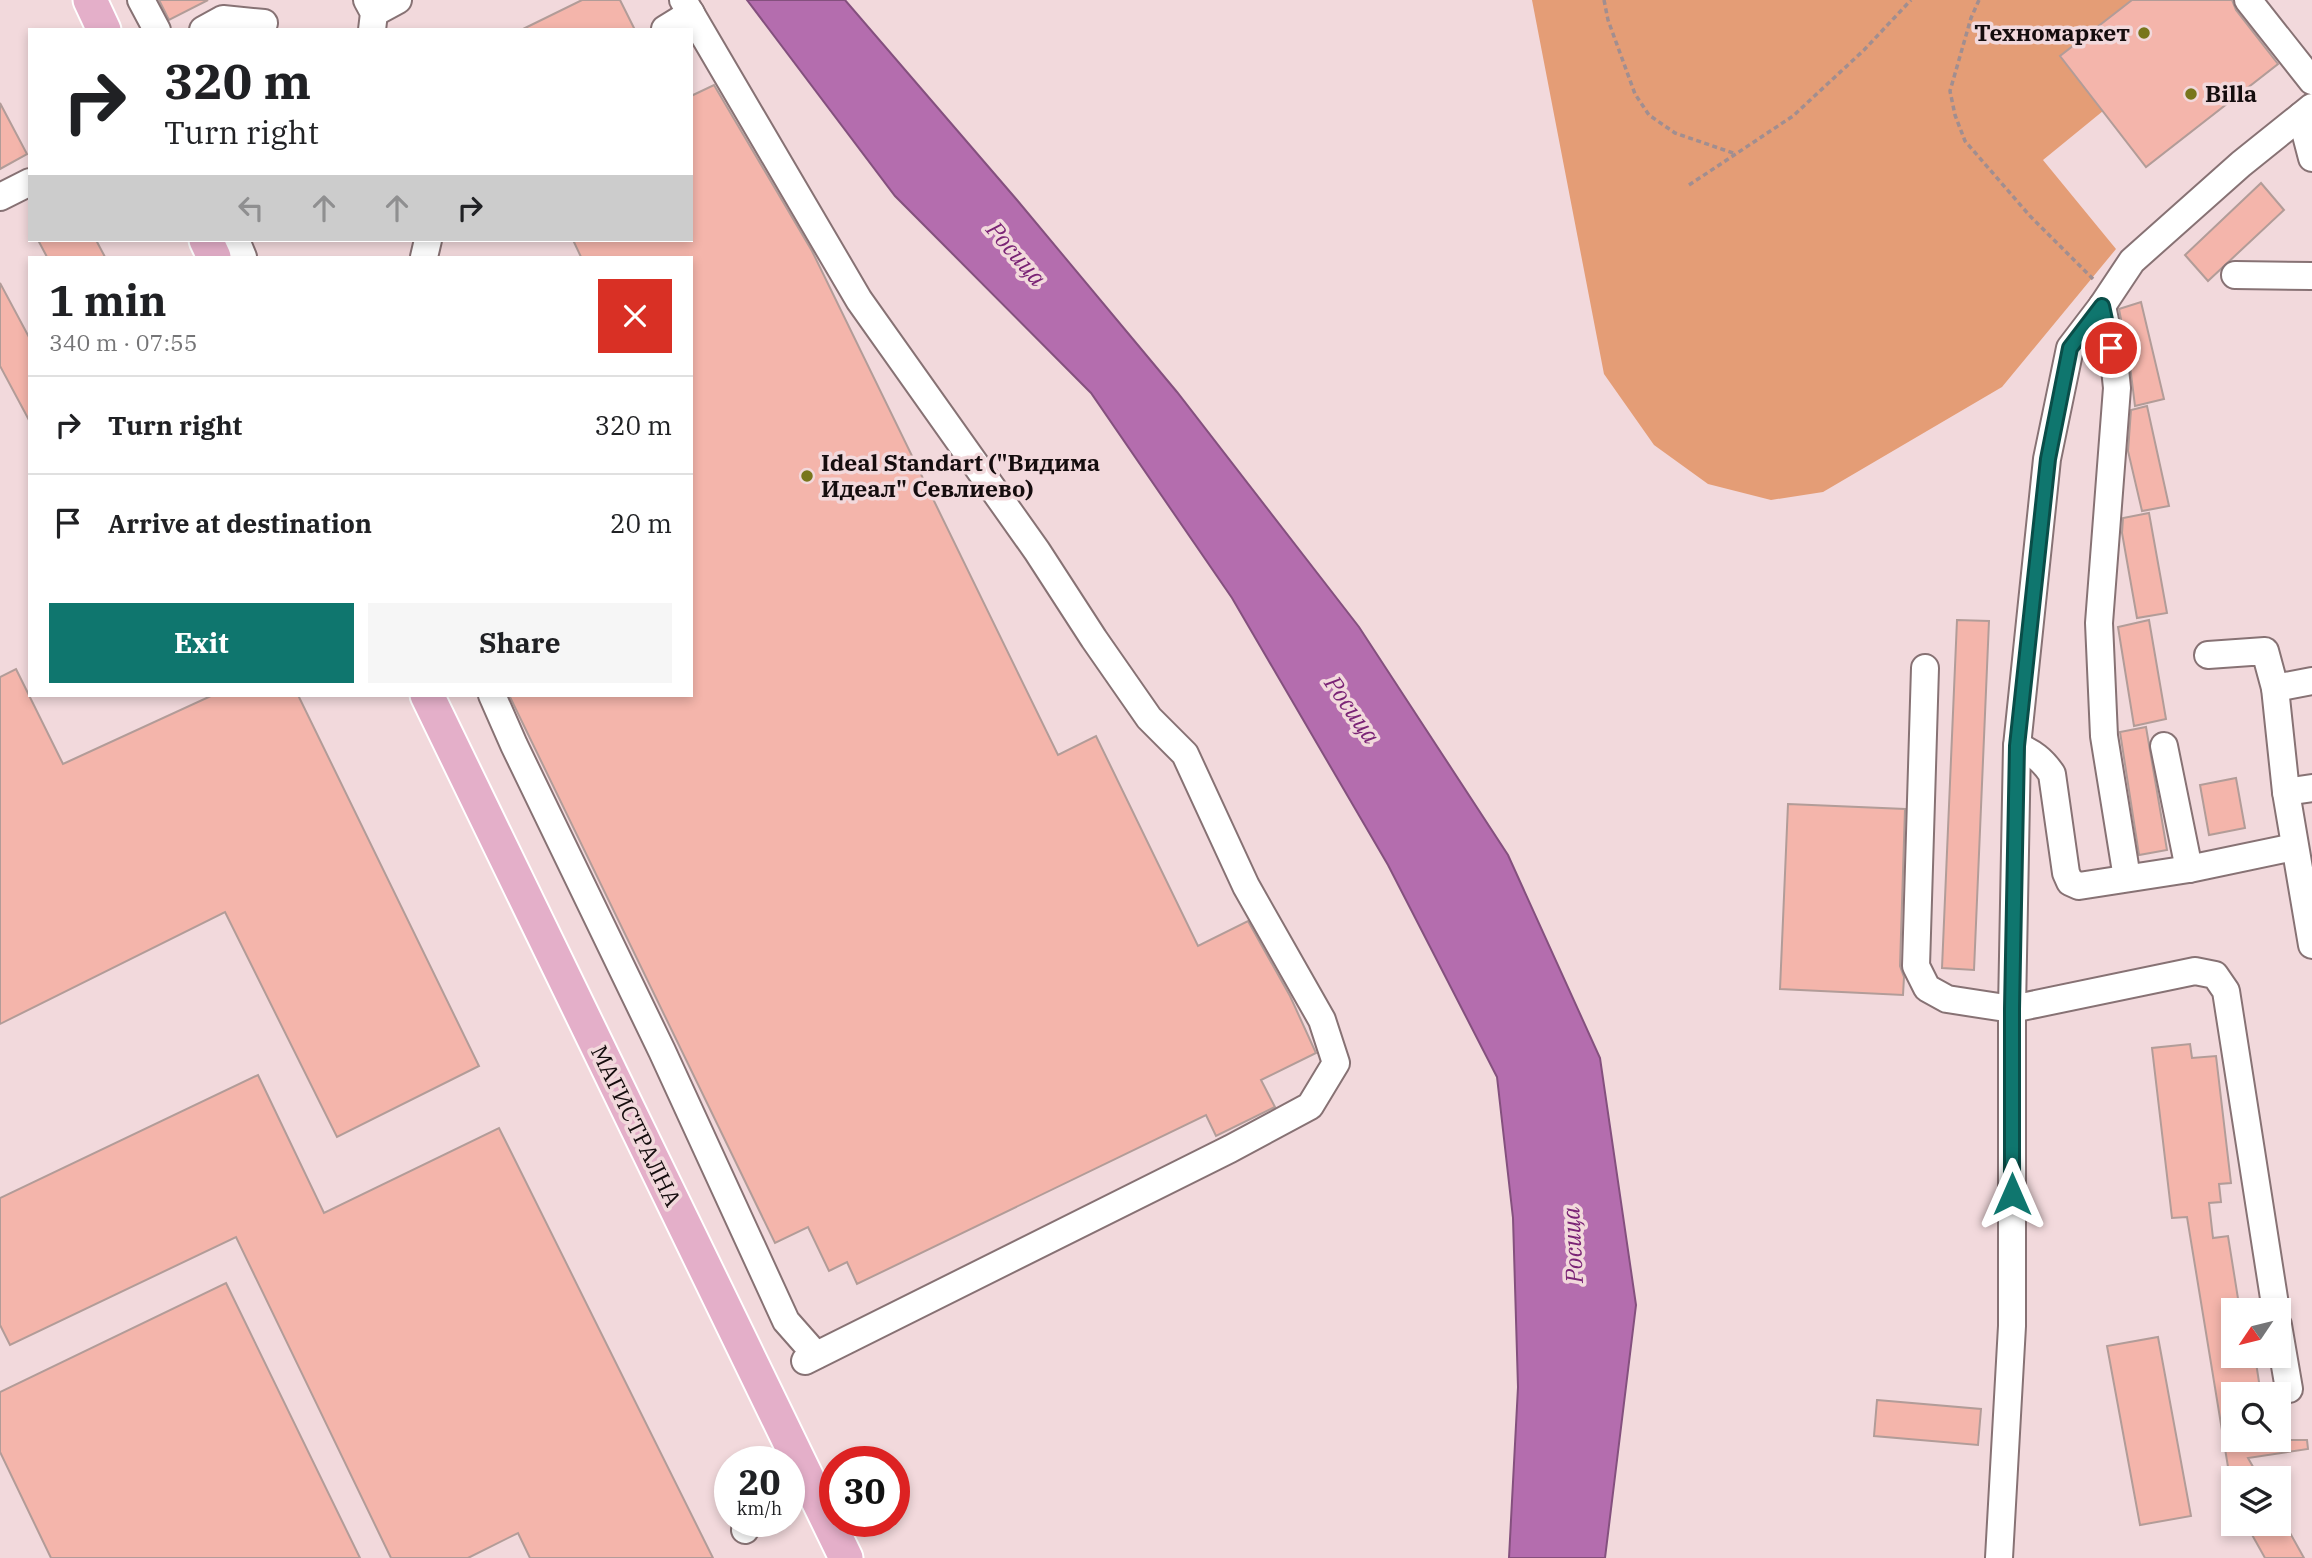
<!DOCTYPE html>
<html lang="en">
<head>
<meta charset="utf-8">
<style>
  body { margin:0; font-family:"IBM Plex Serif",serif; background:#f6f6f6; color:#202124; height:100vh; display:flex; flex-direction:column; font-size:26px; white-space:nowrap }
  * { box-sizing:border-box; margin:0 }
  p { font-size:23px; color:#757577 }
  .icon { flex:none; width:38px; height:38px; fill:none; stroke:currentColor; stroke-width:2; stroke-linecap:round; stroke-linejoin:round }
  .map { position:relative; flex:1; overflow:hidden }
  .panel { position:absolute; left:28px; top:256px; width:665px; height:441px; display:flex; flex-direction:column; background:#fff; border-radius:0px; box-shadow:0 4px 10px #0003 }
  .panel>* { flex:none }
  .hud { position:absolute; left:28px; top:28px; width:665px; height:214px; border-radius:0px; box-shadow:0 4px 10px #0003; background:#fff; color:#202124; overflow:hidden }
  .needle { width:46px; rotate:235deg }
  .controls { position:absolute; left:2221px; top:1298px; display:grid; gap:14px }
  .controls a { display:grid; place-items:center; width:70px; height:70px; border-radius:0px; background:#fff; box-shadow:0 4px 10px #0003; font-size:35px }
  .speed { position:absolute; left:714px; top:1446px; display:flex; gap:14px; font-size:35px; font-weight:700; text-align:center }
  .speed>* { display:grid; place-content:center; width:91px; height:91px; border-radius:50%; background:#fff; box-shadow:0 4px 10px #0003; line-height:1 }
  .speed small { font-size:18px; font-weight:400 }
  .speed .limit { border:10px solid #d22; background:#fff; color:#111 }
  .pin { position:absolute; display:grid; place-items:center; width:60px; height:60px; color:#fff; margin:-30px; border:4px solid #fff; border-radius:50%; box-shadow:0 2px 7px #0007 }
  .me { position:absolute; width:77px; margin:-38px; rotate:0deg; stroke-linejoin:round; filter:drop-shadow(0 0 5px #0008) }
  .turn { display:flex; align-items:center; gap:24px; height:147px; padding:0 21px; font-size:32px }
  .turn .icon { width:91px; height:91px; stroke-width:2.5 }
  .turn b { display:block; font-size:49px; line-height:60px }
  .lanes { display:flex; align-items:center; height:66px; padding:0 21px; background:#0003; justify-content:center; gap:35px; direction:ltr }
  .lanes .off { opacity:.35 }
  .round { display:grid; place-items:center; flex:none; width:74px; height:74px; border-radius:0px; background:#f6f6f6 }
  .head { display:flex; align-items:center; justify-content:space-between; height:119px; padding:0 21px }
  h1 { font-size:42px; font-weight:700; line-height:52px }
  .cta { display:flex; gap:14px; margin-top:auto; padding:14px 21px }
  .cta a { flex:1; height:80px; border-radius:0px; background:#0f766e; color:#fff; font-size:28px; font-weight:700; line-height:80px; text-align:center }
  .cta a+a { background:#f6f6f6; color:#202124 }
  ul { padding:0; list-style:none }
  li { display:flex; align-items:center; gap:21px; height:98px; padding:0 21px; border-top:2px solid #e0e0e0 }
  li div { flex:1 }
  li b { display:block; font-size:26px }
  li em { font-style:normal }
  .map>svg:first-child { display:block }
</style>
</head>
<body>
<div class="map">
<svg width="2312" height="1558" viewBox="0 0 2312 1558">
  <rect width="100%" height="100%" fill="#f2d9dc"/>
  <path fill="#e49d76" d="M1532 0H2132L2060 56 2103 111 2043 160 2116 249 2002 387 1823 492 1771 500 1708 484 1654 445 1604 374Z"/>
  <path fill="#b46dae" stroke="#84507e" stroke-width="2" d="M747 0H845L1017 200 1177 392 1359 627 1508 855 1600 1058 1636 1305 1605 1558H1509L1518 1387 1513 1218 1497 1077 1388 865 1232 598 1091 393 895 196Z"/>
  <g fill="#f4b5ab" stroke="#b29c98" stroke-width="2">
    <path d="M159 0H208L169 20Z"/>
    <path d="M582 0H620L635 30H521Z"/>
    <path d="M2132 0H2232L2236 10 2278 64 2146 167 2060 56Z"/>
    <path d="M714 85 812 251 1058 755 1096 736 1198 946 1248 921 1290 996 1316 1053 1261 1080 1275 1107 1216 1136 1206 1115 857 1284 847 1262 829 1271 808 1227 775 1243 509 695H691V257H581L573 240H691V96Z"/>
    <path d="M0 103 27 154 0 169Z"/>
    <path d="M2261 183 2284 210 2208 281 2185 255Z"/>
    <path d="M38 240H96L105 257H47Z"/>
    <path d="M0 283 30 339V422L0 366Z"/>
    <path d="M2141 302 2164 399 2135 406 2130 366 2119 309Z"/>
    <path d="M2147 406 2169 506 2142 511 2128 451 2131 410Z"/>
    <path d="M2149 513 2167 613 2137 618 2122 533 2123 518Z"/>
    <path d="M1957 620 1989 621 1974 970 1942 968Z"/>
    <path d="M2149 620 2166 719 2134 726 2118 627Z"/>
    <path d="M16 669 63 764 213 695H298L479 1066 337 1137 225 912 0 1024V677Z"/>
    <path d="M2146 727 2167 850 2139 855 2120 732Z"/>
    <path d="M2236 778 2245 828 2209 835 2200 785Z"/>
    <path d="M1788 804 1905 809 1900 966 1904 977 1903 995 1780 989Z"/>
    <path d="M2190 1044 2192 1058 2216 1056 2231 1183 2219 1184 2221 1202 2209 1203 2213 1238 2228 1236 2240 1311H2233V1356H2255L2261 1395H2233V1440H2307L2308 1449 2248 1458 2260 1479H2230L2187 1217 2172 1218 2152 1048Z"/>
    <path d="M258 1075 324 1213 499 1128 713 1558H530L518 1533 468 1558H391L236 1237 10 1345 0 1325V1198Z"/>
    <path d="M226 1283 360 1558H51L0 1452V1392Z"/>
    <path d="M2158 1337 2191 1516 2140 1525 2107 1346Z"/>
    <path d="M1877 1400 1981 1409 1978 1445 1874 1436Z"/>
    <path d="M2246 1524H2285L2304 1558H2265Z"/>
  </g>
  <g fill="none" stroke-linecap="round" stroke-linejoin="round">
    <g stroke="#877274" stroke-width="30">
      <g id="minor">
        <path d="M141 0 157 30"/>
        <path d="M367 0 374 13 372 30"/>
        <path d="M683 0 859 300 1037 551 1094 639 1149 718 1185 754 1246 886 1322 1020 1336 1063 1310 1106 1230 1149 805 1361"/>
        <path d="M2248 0 2312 81"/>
        <path d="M374 13 398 0"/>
        <path d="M665 29 691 13"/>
        <path d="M203 30 223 19 264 23"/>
        <path d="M2301 116 2312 158"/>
        <path d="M0 197 30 182"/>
        <path d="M236 240 243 257"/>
        <path d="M424 257 428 240"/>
        <path d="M2235 275 2312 276"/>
        <path d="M2102 306 2115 369 2117 388 2099 623 2104 736 2127 878"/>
        <path d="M2208 655 2265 651 2275 688 2286 792 2312 945"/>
        <path d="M1925 668 1916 966 1927 988 1947 999 2012 1009 2195 971 2215 975 2226 991 2276 1311"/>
        <path d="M2275 688 2312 681"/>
        <path d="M492 695 514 745 662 1051 786 1321 816 1355"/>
        <path d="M2017 746C2033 753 2042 759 2052 774L2066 873 2070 882 2079 886 2189 869 2294 847"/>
        <path d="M2164 746 2189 869"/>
        <path d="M2286 792 2312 788"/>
        <path d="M2278 1325 2289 1389"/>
        <path d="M745 1530 750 1521"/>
        <path d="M1999 1558 2012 1326V1009L2017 746 2047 459 2070 348 2102 306 2132 261 2241 164 2312 107"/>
      </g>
    </g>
    <g stroke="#fff" stroke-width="37">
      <g id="major">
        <path d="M90 0 104 30"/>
        <path d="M206 240 214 257"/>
        <path d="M427 695 846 1558"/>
      </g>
    </g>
    <g stroke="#a18e90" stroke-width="3.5" stroke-dasharray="5 3.5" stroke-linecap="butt">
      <path d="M1604 0 1608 20 1635 94 1649 115 1675 133 1736 154"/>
      <path d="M1979 0 1971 18 1950 91 1955 115 1965 141 2030 216 2093 279"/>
      <path d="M1689 185 1793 116 1864 50 1911 0"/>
    </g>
    <use href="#minor" stroke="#fff" stroke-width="26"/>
    <use href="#major" stroke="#e4afc9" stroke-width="33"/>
  </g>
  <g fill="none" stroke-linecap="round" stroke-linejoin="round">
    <g stroke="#0a4d48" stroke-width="18">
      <path id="route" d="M2012 1194V1009L2017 746 2048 459 2070 348 2102 306 2111 348"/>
    </g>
    <use href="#route" stroke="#0f766e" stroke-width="12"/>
  </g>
  <g fill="#78761c" stroke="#f2d9dc" stroke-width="2.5">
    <circle cx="2144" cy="33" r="7"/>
    <circle cx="2191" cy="94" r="7"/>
    <circle cx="807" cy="476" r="7"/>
  </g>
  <g text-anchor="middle" stroke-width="7" stroke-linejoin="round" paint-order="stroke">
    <g font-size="23" font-weight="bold" fill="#150d0e" stroke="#f2d9dc" text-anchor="start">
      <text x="2130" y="41" text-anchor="end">Техномаркет</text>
      <text x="2205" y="102">Billa</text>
      <text x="821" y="471">Ideal Standart ("Видима<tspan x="821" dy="26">Идеал" Севлиево)</tspan></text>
    </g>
    <g font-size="23" fill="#150d0e" stroke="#f2d9dc">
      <text transform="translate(636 1126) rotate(64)" y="8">МАГИСТРАЛНА</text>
    </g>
    <g font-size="24" font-style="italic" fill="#7a2375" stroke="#f2d9dc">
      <text transform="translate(1016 254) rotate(49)" y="8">Росица</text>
      <text transform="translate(1352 710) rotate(55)" y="8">Росица</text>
      <text transform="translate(1573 1245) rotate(-93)" y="8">Росица</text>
    </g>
  </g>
</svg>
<div class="controls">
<a><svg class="needle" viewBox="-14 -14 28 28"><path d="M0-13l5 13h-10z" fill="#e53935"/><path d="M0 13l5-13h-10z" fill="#757577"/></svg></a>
<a><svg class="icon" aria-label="search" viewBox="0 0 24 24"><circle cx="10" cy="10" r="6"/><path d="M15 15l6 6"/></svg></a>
<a><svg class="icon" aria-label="layers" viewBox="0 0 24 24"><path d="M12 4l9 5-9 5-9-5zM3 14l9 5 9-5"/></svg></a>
</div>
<div class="speed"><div>20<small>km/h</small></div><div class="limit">30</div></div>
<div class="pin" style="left:2111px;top:348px;background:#d93025"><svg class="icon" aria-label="arrive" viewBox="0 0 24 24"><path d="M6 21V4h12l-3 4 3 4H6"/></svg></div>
<svg class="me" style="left:2012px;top:1194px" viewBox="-20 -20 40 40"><path d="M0-17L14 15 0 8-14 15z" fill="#0f766e" stroke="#fff" stroke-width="4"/></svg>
<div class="hud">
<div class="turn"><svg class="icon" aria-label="right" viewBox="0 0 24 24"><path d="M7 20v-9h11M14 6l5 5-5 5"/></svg><div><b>320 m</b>Turn right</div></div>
<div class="lanes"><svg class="icon off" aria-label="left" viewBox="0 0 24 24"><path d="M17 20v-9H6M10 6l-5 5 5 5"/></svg><svg class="icon off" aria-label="ahead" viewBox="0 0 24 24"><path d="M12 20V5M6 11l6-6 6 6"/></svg><svg class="icon off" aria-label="ahead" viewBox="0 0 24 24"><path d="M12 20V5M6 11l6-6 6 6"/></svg><svg class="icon" aria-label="right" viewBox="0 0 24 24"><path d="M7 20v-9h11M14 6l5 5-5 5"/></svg></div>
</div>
<section class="panel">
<div class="head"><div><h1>1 min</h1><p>340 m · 07:55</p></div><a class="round" style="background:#d93025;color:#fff"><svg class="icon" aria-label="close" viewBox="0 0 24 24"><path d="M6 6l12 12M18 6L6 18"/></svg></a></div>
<ul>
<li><svg class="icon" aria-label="right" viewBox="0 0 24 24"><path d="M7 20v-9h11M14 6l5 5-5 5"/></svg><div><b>Turn right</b></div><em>320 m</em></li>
<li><svg class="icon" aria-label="arrive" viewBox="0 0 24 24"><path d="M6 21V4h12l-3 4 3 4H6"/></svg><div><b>Arrive at destination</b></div><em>20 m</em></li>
</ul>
<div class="cta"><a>Exit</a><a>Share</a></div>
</section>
</div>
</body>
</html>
